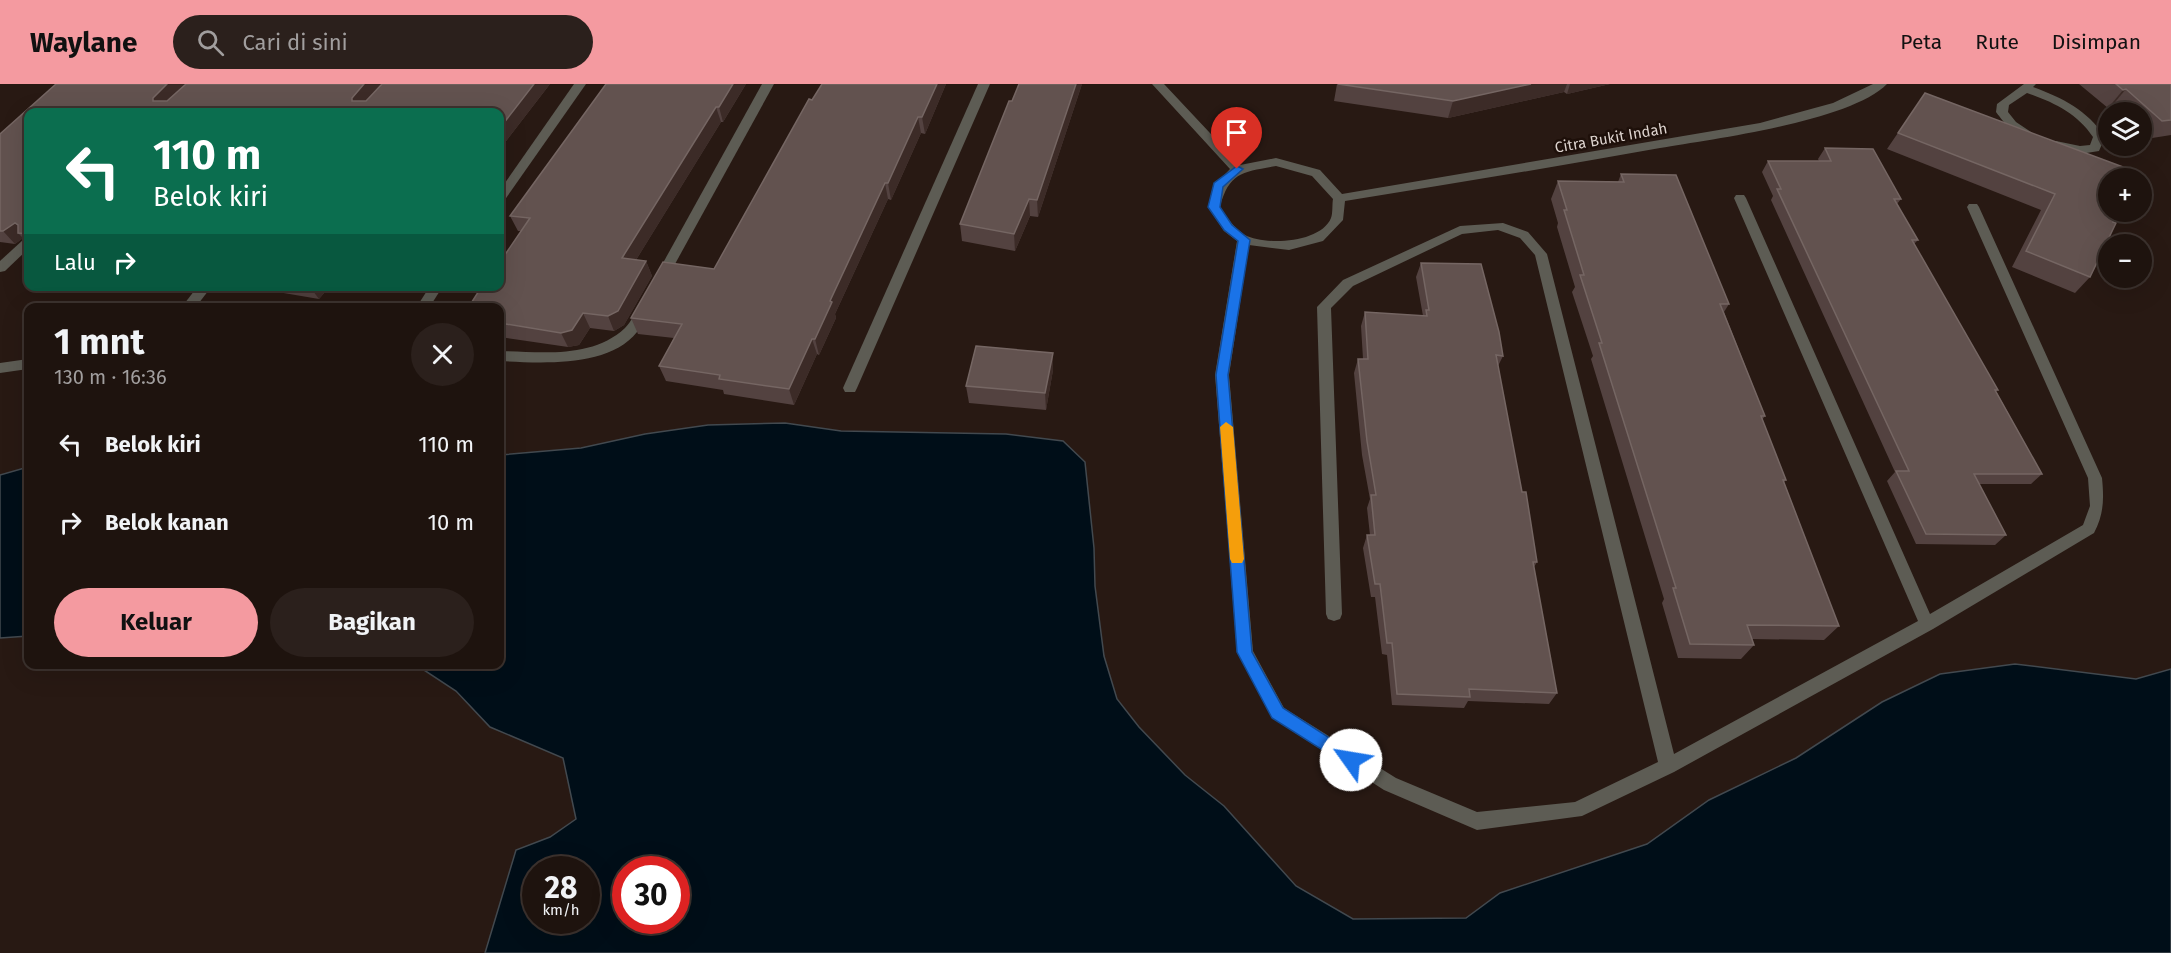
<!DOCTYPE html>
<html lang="id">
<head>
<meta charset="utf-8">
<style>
  body { margin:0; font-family:"Fira Sans",sans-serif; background:#2b201c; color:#f1f3f6; height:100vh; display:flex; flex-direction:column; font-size:22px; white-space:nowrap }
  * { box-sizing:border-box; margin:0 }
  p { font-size:20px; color:#a19e9e }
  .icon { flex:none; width:33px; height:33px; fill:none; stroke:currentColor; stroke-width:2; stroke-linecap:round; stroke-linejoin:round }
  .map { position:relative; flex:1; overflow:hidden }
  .sheet { position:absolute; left:24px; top:219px; width:480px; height:366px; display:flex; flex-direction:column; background:#1e130e; border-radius:12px; box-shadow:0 6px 24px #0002,0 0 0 2px #3c322e }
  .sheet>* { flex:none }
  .guide { position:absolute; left:24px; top:24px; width:480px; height:183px; border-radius:12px; box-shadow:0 6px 24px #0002,0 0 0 2px #3c322e; background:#0b6e4f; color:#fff; overflow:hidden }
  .buttons { position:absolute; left:2098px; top:18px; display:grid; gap:12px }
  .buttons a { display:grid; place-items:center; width:54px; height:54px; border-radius:50%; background:#1e130e; box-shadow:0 6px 24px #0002,0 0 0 2px #3c322e; font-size:30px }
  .speed { position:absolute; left:522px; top:772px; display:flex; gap:12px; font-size:30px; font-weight:700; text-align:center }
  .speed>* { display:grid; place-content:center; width:78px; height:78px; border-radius:50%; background:#1e130e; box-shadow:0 6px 24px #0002,0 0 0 2px #3c322e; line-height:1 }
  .speed small { font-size:15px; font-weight:400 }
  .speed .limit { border:9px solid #d22; background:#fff; color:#111 }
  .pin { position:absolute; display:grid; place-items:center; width:51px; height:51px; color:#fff; margin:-62px -26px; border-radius:50% 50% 50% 0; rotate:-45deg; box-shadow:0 0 6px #0007 }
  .pin .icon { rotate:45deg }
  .me { position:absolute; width:66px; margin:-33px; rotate:302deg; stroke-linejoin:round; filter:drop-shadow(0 0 4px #0008) }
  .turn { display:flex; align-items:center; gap:21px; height:126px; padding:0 30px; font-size:27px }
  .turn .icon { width:78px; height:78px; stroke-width:2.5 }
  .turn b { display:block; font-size:42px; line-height:51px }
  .then { display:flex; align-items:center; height:57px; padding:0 30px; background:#0003; gap:12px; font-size:22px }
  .round { display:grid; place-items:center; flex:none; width:63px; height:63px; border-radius:32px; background:#2b201c }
  .overview { display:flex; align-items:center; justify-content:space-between; height:102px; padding:0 30px }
  h1 { font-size:36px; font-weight:700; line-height:45px }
  .cta { display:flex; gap:12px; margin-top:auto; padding:12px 30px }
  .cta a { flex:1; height:69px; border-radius:36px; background:#f49aa0; color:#111; font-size:24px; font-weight:700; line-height:69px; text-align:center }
  .cta a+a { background:#2b201c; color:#f1f3f6 }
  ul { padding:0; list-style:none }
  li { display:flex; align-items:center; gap:18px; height:78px; padding:0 30px }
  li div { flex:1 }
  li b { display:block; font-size:22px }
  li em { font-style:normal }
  header { display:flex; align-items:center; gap:36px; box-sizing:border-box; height:84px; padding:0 30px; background:#f49aa0; color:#111 }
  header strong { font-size:28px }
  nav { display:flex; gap:33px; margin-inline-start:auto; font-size:21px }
  .search { width:420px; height:54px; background:#2b201c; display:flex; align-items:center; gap:15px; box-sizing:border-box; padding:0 21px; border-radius:33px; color:#a19e9e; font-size:22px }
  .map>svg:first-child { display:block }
</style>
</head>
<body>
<header>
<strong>Waylane</strong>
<div class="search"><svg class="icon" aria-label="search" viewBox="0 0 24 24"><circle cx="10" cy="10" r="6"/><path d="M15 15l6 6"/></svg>Cari di sini</div>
<nav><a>Peta</a><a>Rute</a><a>Disimpan</a></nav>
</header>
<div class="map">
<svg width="2171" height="869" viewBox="0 0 2171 869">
  <rect width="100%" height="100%" fill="#281913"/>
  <g fill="#000e18" stroke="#42494f" stroke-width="1.5" fill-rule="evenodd">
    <path d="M785 339 841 347 1006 350 1063 357 1085 378 1094 464 1095 502 1104 572 1117 615 1139 643 1185 691 1224 722 1296 802 1353 835 1466 834 1500 809 1647 760 1709 716 1796 674 1882 618 1940 590 2015 580 2136 595 2171 585V869H485L516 766 550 753 576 735 563 674 490 643 456 607 424 586 402 581 500 580V371L581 364 645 350 708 341ZM536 786H586V837H536ZM626 786H676V837H626Z"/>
    <path d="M28 383V552L0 554V391Z"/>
  </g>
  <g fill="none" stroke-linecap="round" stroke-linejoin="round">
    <g fill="#5d5c54" fill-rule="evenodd">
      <path d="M574 0H586L504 117 500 118V106Z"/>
      <path d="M762 0H774L664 200H654L653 197Z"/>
      <path d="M978 0H990L857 304 855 308H845L843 304Z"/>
      <path d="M1152 0H1164L1240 81 1276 74 1320 86 1342 110 1760 39 1833 19 1873 0H1887C1851 37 1713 55 1660 64 1555 83 1450 100 1345 117L1343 136 1323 157 1289 166 1249 161 1229 291 1253 567 1284 624 1396 694 1477 728 1575 718 1658 678 1535 171 1520 154 1498 146 1462 150 1353 202 1331 224 1342 530 1340 535 1334 537 1328 535 1326 530 1317 223 1343 196 1460 142 1503 139 1528 148 1547 170 1674 670 1918 537 1734 114 1736 111H1744L1746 114 1930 530 2083 441 2090 422 2088 394 1967 123 1969 120H1977L1979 123 2102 394C2104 415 2104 430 2094 449L1933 545 1674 688 1582 732 1477 746 1384 706 1272 634 1237 568 1215 291 1237 157 1224 147 1208 123 1216 100 1230 85ZM1276 82 1312 92 1333 115C1332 120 1333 129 1331 134 1321 159 1265 162 1245 151 1234 144 1227 134 1220 123 1229 88 1243 88 1276 82Z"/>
      <path d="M2024 0H2036L2033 3C2063 14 2087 26 2105 53L2099 67 2080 70 2052 64 2050 61 2056 57 2080 62 2090 61 2093 53C2077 29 2053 18 2027 9L2009 21 2008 28 2016 38 2037 52 2035 55C2019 58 2005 40 1996 28L1997 20Z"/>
      <path d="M28 154V165L5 187 0 188V177L24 155Z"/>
      <path d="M198 202H212L195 224H181Z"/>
      <path d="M430 202H443L429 224H416Z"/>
      <path d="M644 218 651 223C646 231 643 240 637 248 609 284 540 279 500 277V267C541 268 592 275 625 244 632 237 635 228 639 220Z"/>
      <path d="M28 275V285L0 289V279Z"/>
    </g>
  </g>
  <g fill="#534240">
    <path d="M56 0H550L500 65 28 28V160L23 154 15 160 0 158V50Z"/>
    <path d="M606 0H746L723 38H721L636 176 646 177 652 192 624 241 614 247 590 244 579 261 568 263 500 253V224L521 147H518L510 132Z"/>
    <path d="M822 0H946L925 50 921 49 891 116 888 115 835 230 836 234 819 271 817 270 794 321 724 310 723 306 666 297 659 282 674 254 638 250 631 234 714 185Z"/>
    <path d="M1082 0 1038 133 1030 132 1015 167 962 157 960 140Z"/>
    <path d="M1337 0H1610L1567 10 1564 8 1448 34 1334 17Z"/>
    <path d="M2079 0H2171V51L2146 55 2142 51V28H2117L2111 23 2108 24Z"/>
    <path d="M1925 9 2113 138 2090 193 2075 209 2012 183 2041 126 1887 65Z"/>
    <path d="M1825 64 1901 115 1897 120 1918 156 1914 160 1998 306 1996 307 2042 390 2031 400H1979L2006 451 1995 461 1916 460 1887 397 1895 388 1771 116 1773 112 1762 88 1768 77H1819L1818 75Z"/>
    <path d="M1621 90 1729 220 1724 228 1765 332 1762 336 1786 396 1784 398 1839 542 1824 556 1752 555 1754 561 1741 575 1678 574 1662 519 1664 515 1591 275 1593 272 1572 208 1575 203 1557 143 1558 139 1551 115 1558 97 1618 98Z"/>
    <path d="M1421 179 1503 272 1498 282 1522 408 1537 478 1534 483 1557 609 1549 620 1468 617 1464 624 1392 621 1387 571 1382 570 1375 513H1371L1363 464 1367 451H1370L1367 424 1370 415 1362 371 1354 289 1358 275H1363L1361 242 1365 228 1423 232 1416 193Z"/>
    <path d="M252 202H330L319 215 254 204Z"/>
    <path d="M1053 269V286L1046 326 969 319 966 302Z"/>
  </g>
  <g fill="#3c2b27">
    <path d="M167 0H190L162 26 153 17V14Z"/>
    <path d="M364 0H383L359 27 352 17V14Z"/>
    <path d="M534 0H550L500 65V44Z"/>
    <path d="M733 0H746L723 38 719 23Z"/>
    <path d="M937 0H946L925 50 922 33Z"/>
    <path d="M1076 0H1082L1038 133 1037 116Z"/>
    <path d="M1531 0H1567L1564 8 1448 34 1453 17Z"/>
    <path d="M1570 0H1610L1567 10Z"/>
    <path d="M2126 5 2111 23 2108 24 2123 6Z"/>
    <path d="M716 23 721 38 628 189 622 174Z"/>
    <path d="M918 33 921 49 891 116 888 99Z"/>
    <path d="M885 99 888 115 835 230 836 234 819 271 815 255 830 217Z"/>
    <path d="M1029 115 1030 132 1015 167 1014 150Z"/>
    <path d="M15 139 26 150 18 149 23 154 15 160 3 147Z"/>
    <path d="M646 177 652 192 624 241 614 247 608 232Z"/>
    <path d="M330 202 319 215 310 203Z"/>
    <path d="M583 229 590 244 579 261 568 263 561 249Z"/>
    <path d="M812 255 817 270 794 321 789 305Z"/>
    <path d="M1053 269V286L1046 326 1045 309Z"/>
  </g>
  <g fill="#62524f" stroke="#756663" stroke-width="1.5">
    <path d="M56 0H167L153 14V17H167L186 0H364L352 14V17H366L382 0H534L500 44V28H28V150L18 149V141L15 139 3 147H0V50Z"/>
    <path d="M606 0H733L719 23H716L622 174 646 177 618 227 608 232 583 229 572 246 561 249 500 239V224H468L482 202H500V178L530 134 510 132Z"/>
    <path d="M822 0H937L922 33H918L888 99H885L830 217 832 218 815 255H812L789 305 719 295 720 291 659 282 682 240 631 234 663 178 714 185 809 15 812 16Z"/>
    <path d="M1019 0H1076L1037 116 1029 115 1014 150 960 140 1009 17H1012Z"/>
    <path d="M1338 0H1531L1453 17Z"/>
    <path d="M2116 0H2171V36L2162 37 2126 5 2123 6Z"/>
    <path d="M1925 9 2139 89 2136 94H2109V128H2119L2113 138 2116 139 2090 193 2026 167 2055 110 1898 49Z"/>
    <path d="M1825 64 1873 65 1901 115H1894L1918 156H1912L1998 306H1995L2042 390H1974L2006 451 1926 450 1896 387H1909L1777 105H1781L1768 77H1831Z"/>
    <path d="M1621 90 1676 91 1729 220H1720L1765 332H1761L1786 396H1783L1839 542 1747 541 1754 561 1690 560 1673 504H1676L1599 259H1602L1580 191H1584L1564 126H1567L1558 97 1624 98Z"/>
    <path d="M1421 179 1481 180 1499 248 1503 272 1496 271 1522 408H1526L1537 478H1533L1557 609 1469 605 1470 613 1397 610 1392 559H1387L1380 500H1375L1367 451H1375L1371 411H1376L1367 357 1358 275H1368L1365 228 1427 232 1426 226H1429Z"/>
    <path d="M976 262 1053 269 1045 309 966 302Z"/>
  </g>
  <path fill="#1a73e8" stroke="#114b97" stroke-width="1.5" d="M1237 82 1243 85 1223 103 1220 123 1232 141 1250 156 1228 291 1252 568 1283 624 1356 671 1359 676 1356 682 1351 684 1272 634 1237 568 1216 291 1238 157 1224 146 1208 123 1214 99Z"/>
  <path fill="#f59e0b" d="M1226 338 1233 343 1244 475 1242 479H1232L1230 475 1220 343Z"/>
  <g text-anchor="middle" stroke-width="5" stroke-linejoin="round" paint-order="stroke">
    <g font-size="15" fill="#ddd3ce" stroke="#1e100a">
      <text transform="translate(1611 54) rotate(-10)" y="5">Citra Bukit Indah</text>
    </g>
  </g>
</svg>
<div class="buttons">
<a><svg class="icon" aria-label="layers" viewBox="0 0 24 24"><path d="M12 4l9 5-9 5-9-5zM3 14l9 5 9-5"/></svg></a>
<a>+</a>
<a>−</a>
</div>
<div class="speed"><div>28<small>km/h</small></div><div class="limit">30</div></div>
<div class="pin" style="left:1237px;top:85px;background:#d93025"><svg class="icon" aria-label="arrive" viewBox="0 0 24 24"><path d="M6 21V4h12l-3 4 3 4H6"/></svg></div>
<svg class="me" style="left:1351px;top:676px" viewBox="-20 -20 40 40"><circle r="19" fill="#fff"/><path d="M0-13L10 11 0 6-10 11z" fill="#1a73e8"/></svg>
<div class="guide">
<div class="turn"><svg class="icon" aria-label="left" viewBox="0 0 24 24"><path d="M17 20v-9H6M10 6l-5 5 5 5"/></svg><div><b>110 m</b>Belok kiri</div></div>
<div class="then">Lalu<svg class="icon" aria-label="right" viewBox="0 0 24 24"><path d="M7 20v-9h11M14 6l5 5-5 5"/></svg></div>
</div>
<section class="sheet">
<div class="overview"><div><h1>1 mnt</h1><p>130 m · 16:36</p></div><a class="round"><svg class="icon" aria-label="close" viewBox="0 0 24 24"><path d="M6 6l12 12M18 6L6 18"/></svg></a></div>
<ul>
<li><svg class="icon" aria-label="left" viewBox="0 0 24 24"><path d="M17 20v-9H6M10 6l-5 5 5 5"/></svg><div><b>Belok kiri</b></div><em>110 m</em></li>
<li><svg class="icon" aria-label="right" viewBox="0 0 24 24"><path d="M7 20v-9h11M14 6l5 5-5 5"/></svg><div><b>Belok kanan</b></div><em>10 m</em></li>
</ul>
<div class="cta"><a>Keluar</a><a>Bagikan</a></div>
</section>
</div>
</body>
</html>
